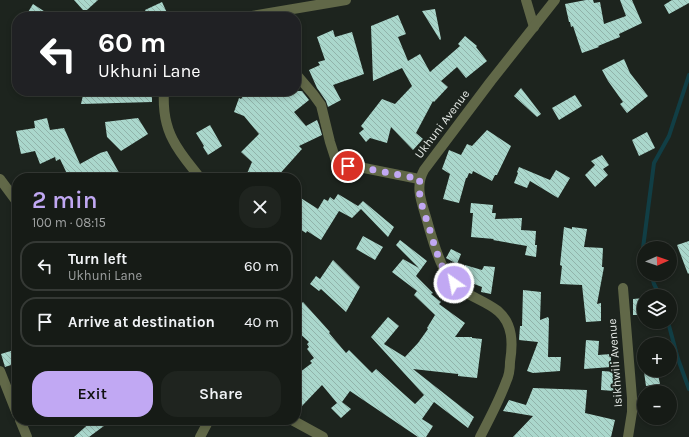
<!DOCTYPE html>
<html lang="en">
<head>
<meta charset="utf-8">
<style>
  body { margin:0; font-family:Karla,sans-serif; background:#1f241f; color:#f1f3f6; height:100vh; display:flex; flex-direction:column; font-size:15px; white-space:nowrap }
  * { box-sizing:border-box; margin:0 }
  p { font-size:13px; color:#9ea1a1 }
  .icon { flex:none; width:22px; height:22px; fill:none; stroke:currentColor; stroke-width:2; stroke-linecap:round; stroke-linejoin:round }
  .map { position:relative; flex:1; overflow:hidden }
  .panel { position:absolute; left:12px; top:173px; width:289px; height:252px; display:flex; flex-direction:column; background:#161b16; border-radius:16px; box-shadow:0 2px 6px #0003,0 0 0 1px #353935 }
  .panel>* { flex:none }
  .guide { position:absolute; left:12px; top:12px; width:289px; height:84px; border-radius:16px; box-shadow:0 2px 6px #0003,0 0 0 1px #353935; background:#202124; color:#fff; overflow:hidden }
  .needle { width:26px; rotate:88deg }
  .tools { position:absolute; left:637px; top:241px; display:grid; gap:8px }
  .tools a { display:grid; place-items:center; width:40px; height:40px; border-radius:50%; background:#161b16; box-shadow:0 2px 6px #0003,0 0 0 1px #353935; font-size:20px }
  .pin { position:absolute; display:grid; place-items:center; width:34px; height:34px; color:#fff; margin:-17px; border:2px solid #fff; border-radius:50%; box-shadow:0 1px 4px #0007 }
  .me { position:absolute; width:44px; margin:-22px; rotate:327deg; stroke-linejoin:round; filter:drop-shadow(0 0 3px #0008) }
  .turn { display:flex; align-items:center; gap:14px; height:84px; padding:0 20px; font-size:18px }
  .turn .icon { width:52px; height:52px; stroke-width:2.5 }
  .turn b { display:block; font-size:28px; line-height:34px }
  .round { display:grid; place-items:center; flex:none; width:42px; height:42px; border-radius:16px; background:#1f241f }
  .summary { display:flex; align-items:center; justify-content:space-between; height:68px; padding:0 20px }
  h1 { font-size:24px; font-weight:600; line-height:30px; color:#c1a8f3 }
  .button { display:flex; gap:8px; margin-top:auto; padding:8px 20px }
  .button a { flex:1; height:46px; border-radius:16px; background:#c1a8f3; color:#111; font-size:16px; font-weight:600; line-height:46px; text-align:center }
  .button a+a { background:#1f241f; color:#f1f3f6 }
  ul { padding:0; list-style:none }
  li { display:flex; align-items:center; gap:12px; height:50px; margin:0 8px 6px; padding:0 12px; border:2px solid #353935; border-radius:16px }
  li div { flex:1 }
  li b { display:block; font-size:15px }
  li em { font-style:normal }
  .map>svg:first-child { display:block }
</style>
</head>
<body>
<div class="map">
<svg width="689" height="437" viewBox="0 0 689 437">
  <defs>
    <pattern id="building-back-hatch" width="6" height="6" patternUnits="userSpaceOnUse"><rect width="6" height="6" fill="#aad7cc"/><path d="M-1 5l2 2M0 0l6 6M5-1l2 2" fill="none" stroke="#91b3aa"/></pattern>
  </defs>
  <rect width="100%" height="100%" fill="#1d241e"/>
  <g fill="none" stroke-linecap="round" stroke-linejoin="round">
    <g stroke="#113e45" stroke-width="4">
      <path d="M644 250 643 248 654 163 669 136 689 75"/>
      <path d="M651 274 654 284 660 296"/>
      <path d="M668 322 678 359 689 389"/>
    </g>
  </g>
  <g fill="url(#building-back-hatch)">
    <path d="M74 0H98L87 10H83Z"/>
    <path d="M586 0H593L594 3 600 2 604 24 626 16 620 0H632L642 23 619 34 620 37 598 46 599 47 582 53 573 26 571 27 570 22H569L565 4Z"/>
    <path d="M672 0H689V3L669 14 664 5Z"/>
    <path d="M162 2 169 17H149L145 10Z"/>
    <path d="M33 4 53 17H25Z"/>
    <path d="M435 9 441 39 440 40 422 11Z"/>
    <path d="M398 15 406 34 398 37 408 61 420 54 430 72 460 46 458 44 465 36 477 46 476 47 487 61 466 78 457 67 441 81 448 87 434 102 433 101 416 133 423 139 413 150 391 127 387 143 370 138 366 142 359 133 364 129 361 126 382 99 395 104 412 86 402 68 373 81 371 26Z"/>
    <path d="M333 30 335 37 352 32 364 74 333 85 341 100 328 107 326 101 317 88 309 70 320 65 318 62 325 60 317 37Z"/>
    <path d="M624 59 630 73 648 96 627 113 620 104 623 102 608 81 602 70Z"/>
    <path d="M521 88 541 114 537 117 514 96Z"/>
    <path d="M84 91H116L152 96V102L81 104Z"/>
    <path d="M247 91H302L309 100 294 112 306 126 317 120 319 125 322 135 299 146 302 149 276 178H245L252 162 241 152 259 134 244 116 234 112 239 98 241 99Z"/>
    <path d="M575 95 582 106 559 120 552 108Z"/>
    <path d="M47 118 50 130 64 128 80 164 100 153 107 151 122 178H69L60 159 56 161 55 157 40 164 35 151 21 154 16 131 35 128 34 121Z"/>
    <path d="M138 118 148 134 121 151 107 137 105 122Z"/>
    <path d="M210 125 222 146 208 155 203 147 204 146 196 133Z"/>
    <path d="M487 130 511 146 497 175H495L492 181 473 171 472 174 469 173 467 178H466L459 203 443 199 450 174 442 169 449 150 461 155 467 144 472 146Z"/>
    <path d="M647 132 655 148 639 156 632 140Z"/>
    <path d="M602 155 609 165 603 169 608 175 595 187 585 175 595 165 591 161Z"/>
    <path d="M519 167 550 180 556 170 570 178 558 198 530 181 527 188 514 183 518 173 517 172Z"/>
    <path d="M338 194 358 206 363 201 394 227 388 237 361 209 352 218 339 211 321 240 307 231 306 233 296 227V195L318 209 324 199 328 201 330 197 334 200Z"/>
    <path d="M471 203 493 205 492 213H496L495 219 522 218 521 230 536 231 535 245H537L536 257 525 255 527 246 493 240 494 239 471 237 473 213H470Z"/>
    <path d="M564 227 572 229V227L587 229 584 247 603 248 602 267H604L597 304 601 303V321L586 322 582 285 560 284 562 266 560 265Z"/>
    <path d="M363 236 383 247 375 260 356 249Z"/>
    <path d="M400 240 427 261 416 276 433 293 431 294 441 302 439 304 465 323 455 337H472V338L482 339 477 378 458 376V374L413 369 474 417 468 428 434 402 422 419 433 426 426 437H418L350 391 342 402 351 409 341 418 331 408 337 403 322 385 302 406 296 400V375L312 363 310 361 314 358 307 349 309 347 307 344 309 342 296 330V328L302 322 296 316V307L303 302 330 332 329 333 346 353 349 350 372 373 376 369 415 404 424 395 371 337 388 317 399 326 384 344 405 357 418 343 428 329 427 328 435 315 414 295 417 291 392 272 403 259 419 268 396 245Z"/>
    <path d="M689 241V273L688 274 677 245Z"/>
    <path d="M451 249 461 254 457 264 446 258Z"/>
    <path d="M333 260 360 287 346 312 321 289 319 291 310 284 316 276 320 279Z"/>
    <path d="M465 265 482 270 484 266 495 267 491 294 481 292 482 287 461 279Z"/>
    <path d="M523 290 541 292 540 320 548 317 549 319 548 357H561L560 371 533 373 527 371 538 342 519 340 520 326H522Z"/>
    <path d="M644 298V315H633V299Z"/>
    <path d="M586 340 599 341 598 355 611 354V367L584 369Z"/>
    <path d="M17 349V363L5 367 1 354Z"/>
    <path d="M652 370H657L660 384 646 386 644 372Z"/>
    <path d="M602 371 616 372 614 391 601 390Z"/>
    <path d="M533 388 587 390 585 413 615 420 611 437H513L533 416 503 411 509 400 526 405Z"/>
    <path d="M93 420H112L89 437H74Z"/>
  </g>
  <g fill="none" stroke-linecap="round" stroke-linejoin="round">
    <g stroke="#616848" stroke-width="10">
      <path d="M526 0 534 27"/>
      <path d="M246 17 346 0"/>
      <path d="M296 74 313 94 321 105 330 142 338 167H359L419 179"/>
      <path d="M164 91C163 107 165 125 173 140 180 154 191 166 200 178"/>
      <path d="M623 288 632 398V412L628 437"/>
      <path d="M0 371 17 414"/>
      <path d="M20 420 27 437"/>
      <path d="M200 437 209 420"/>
      <path d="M480 437C489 420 499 401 506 382 509 376 510 369 510 362 513 343 513 324 498 311 483 299 462 295 450 279 439 265 431 235 426 217 421 201 415 186 424 170L491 81 555 0"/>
    </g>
    <g stroke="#616848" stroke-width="10">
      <path d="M0 179 17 202"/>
      <path d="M292 420 323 437"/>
    </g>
  </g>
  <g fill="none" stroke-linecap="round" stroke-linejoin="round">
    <path stroke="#c1a8f3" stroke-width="7" stroke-dasharray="0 12.6" d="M348 166 359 167 420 179C417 195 424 212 429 227 433 241 437 255 443 268 446 274 449 279 454 283"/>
  </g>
  <g text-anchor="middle" stroke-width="4" stroke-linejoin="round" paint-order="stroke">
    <g font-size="12" fill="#e6ebe7" stroke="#1d241e">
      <text transform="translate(442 124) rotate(-53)" y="4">Ukhuni Avenue</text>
      <text transform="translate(615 363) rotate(-94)" y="4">Isikhwili Avenue</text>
    </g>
  </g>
</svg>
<div class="tools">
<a><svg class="needle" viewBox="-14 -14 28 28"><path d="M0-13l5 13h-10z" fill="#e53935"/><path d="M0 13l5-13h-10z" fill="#9ea1a1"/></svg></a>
<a><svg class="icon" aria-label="layers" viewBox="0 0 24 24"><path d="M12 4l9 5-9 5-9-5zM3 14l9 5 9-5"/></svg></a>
<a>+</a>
<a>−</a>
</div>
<div class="pin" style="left:348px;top:166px;background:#d93025"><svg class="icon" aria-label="arrive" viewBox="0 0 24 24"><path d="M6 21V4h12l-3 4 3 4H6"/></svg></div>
<svg class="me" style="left:454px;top:283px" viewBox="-20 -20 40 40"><circle r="17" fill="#c1a8f3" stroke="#fff" stroke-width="3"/><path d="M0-11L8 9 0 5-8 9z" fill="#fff"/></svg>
<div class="guide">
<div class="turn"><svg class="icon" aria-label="left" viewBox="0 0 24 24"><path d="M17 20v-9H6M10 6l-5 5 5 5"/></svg><div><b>60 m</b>Ukhuni Lane</div></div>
</div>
<section class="panel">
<div class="summary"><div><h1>2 min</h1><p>100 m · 08:15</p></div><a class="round"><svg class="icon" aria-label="close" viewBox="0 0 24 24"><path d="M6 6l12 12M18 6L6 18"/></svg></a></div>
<ul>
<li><svg class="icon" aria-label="left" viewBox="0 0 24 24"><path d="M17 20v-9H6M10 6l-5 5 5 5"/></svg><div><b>Turn left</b><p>Ukhuni Lane</p></div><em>60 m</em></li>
<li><svg class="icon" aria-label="arrive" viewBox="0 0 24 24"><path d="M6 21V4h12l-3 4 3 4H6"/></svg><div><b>Arrive at destination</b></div><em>40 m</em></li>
</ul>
<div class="button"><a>Exit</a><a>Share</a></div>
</section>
</div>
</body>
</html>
